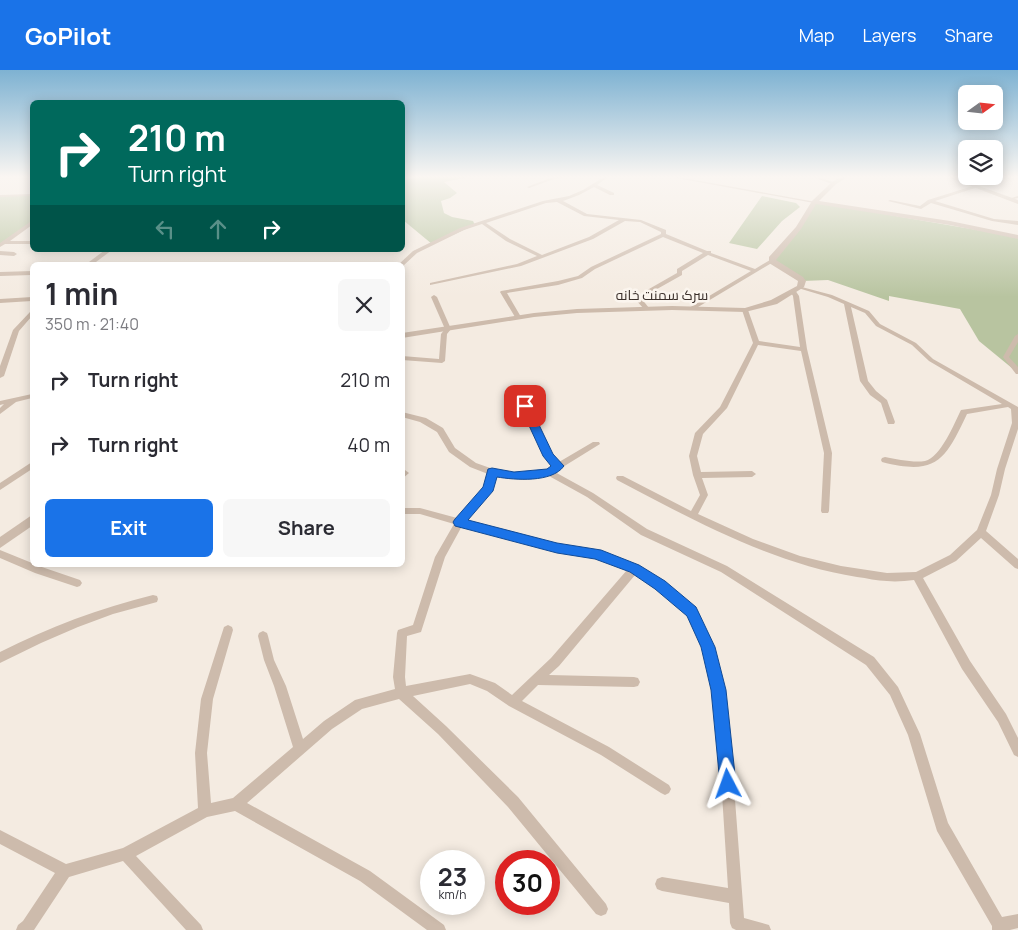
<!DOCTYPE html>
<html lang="en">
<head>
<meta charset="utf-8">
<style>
  body { margin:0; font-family:Manrope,Cairo,sans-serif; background:#f7f7f7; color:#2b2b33; height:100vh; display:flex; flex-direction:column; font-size:19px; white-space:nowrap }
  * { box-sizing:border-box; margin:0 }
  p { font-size:16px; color:#7c7c81 }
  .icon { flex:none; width:28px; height:28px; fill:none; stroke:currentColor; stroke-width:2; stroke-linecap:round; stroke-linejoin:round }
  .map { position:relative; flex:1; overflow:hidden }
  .drawer { position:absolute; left:30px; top:192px; width:375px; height:305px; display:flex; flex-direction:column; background:#fff; border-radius:8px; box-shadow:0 2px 12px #0003 }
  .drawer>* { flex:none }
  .guide { position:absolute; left:30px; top:30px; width:375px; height:152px; border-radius:8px; box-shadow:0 2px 12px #0003; background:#00695c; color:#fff; overflow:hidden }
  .needle { width:32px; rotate:75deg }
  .fabs { position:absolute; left:958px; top:15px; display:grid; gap:10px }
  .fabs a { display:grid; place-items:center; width:45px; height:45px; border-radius:8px; background:#fff; box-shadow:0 2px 12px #0003; font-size:25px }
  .speed { position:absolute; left:420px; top:780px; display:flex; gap:10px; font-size:25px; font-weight:700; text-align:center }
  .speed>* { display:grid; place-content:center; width:65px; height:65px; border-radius:50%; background:#fff; box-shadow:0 2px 12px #0003; line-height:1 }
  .speed small { font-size:12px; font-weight:400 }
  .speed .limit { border:8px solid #d22; background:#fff; color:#111 }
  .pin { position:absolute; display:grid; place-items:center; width:42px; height:42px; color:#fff; margin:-21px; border-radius:10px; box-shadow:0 2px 8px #0006 }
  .me { position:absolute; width:55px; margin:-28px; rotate:356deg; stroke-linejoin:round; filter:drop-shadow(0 0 4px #0008) }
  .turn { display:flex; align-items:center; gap:18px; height:105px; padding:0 15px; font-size:22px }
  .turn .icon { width:65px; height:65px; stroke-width:2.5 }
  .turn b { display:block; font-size:35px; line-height:42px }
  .lanes { display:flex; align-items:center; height:48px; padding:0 15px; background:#0003; justify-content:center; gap:25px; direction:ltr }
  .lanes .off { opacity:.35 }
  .round { display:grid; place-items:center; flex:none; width:52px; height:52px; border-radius:8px; background:#f7f7f7 }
  .summary { display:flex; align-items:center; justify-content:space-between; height:85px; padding:0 15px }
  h1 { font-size:30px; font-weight:700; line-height:38px }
  .primary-button { display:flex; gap:10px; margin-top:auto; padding:10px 15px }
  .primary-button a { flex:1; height:58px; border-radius:8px; background:#1a73e8; color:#fff; font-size:20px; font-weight:700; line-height:58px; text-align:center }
  .primary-button a+a { background:#f7f7f7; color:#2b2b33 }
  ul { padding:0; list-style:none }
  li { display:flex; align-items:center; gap:15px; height:65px; padding:0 15px }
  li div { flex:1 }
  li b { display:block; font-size:19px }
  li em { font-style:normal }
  header { display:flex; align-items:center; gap:30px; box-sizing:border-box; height:70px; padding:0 25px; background:#1a73e8; color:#fff }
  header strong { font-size:24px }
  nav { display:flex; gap:28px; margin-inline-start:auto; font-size:18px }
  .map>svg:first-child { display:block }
</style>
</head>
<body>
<header>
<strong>GoPilot</strong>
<nav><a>Map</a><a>Layers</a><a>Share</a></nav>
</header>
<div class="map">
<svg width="1018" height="860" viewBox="0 0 1018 860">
  <rect width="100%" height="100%" fill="#f4ebe1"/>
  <g fill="#b8c4a0">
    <path d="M417 107H468L444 112 457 123 450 128 441 131 444 143 452 147 473 151 475 155 432 174 403 150 402 109 405 110Z"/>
    <path d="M32 125V153L0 175V126Z"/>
    <path d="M762 126 796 133 800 137 782 151 757 179 729 173Z"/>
    <path d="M814 132 1018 167V303L979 271 960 239 889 226V231L828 210 802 211 776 196 773 187 785 175Z"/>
  </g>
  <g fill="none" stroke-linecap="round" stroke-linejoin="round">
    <g fill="#cdbbac" fill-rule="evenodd">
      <path d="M553 107H567L554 109 529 118 527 117Z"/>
      <path d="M604 107H608L597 115 614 123V125H610L594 117 579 125 563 131 587 144 641 150 666 160V164L707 181H711V183L755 199 770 190 775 191 693 240H689V238L751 201 708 185 682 201V205L641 228 649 238 644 239 635 229V227L677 203V199L703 183 663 167 595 199 582 208 558 215 507 223 521 247 518 249 515 247 500 222 501 221 558 211 578 206 591 197 661 164V162L640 152 625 151 593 169 521 196 430 215V213L517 194 537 186 506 171 482 154 464 160 417 183 403 196 398 195 413 181 460 158 543 131 569 126 583 120ZM557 132 584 146 619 150 589 167 542 185 510 169 486 153 546 133Z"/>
      <path d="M671 107H678L816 132 814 133Z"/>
      <path d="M813 107H818L836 113 832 114Z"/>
      <path d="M976 115 978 117 935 131 994 149 1018 151V155L992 151 931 133 921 139 888 131 890 130 920 136 928 130Z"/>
      <path d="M32 124V126L0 127V125Z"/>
      <path d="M1018 126V128L1010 130 1008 129Z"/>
      <path d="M30 152H32V155L10 171H32V174H5L0 177V173Z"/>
      <path d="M105 180H112L92 195H85Z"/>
      <path d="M0 181 14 182 17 184 14 186 0 185Z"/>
      <path d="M32 201V205L0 206V202Z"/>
      <path d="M798 216 832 225 869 241 880 254 916 273 933 289 1018 337V359L1005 399 999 425 986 461 1018 489V499L1015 498 981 468 956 491 923 508 970 591 1006 644 1018 668V687L1014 685 998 652 962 599 914 510C905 511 896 512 887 511 877 511 867 508 857 507 771 493 693 450 617 410L616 408 617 406H623L691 441 700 425 693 405 689 386 695 363 720 337 753 273 742 240 745 238 748 240 759 271 800 277 793 226 790 221 793 219 795 220 799 226 807 279 832 383 829 441 828 443H822L821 441 824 383 801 281 758 275 727 338 703 364 697 386 701 402 752 401 756 404 752 407 702 408 708 425 698 444 753 469 800 486 841 496 887 503 916 502 950 485 977 460 991 425 997 399 1012 353 1011 339 1008 337 967 344C945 390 937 406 882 392L881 390 882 388 885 387C897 389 913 393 925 391 941 387 954 354 961 340L1002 334 929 291 912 275 876 256 865 243 851 237 868 311 876 321 887 330 895 352 894 354H888L881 333 870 325 860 311 844 234 828 227 798 218Z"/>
      <path d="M434 225 437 227 451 259 447 264 445 291 442 293 402 290V286L439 289 441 264 445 259 431 227Z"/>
      <path d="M32 227V231L0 233V229Z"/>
      <path d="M32 241V246L19 261 4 306 0 308V296L13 260 30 242Z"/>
      <path d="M1018 264V272L1009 287 1018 297V304H1016L1003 287 1015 266Z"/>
      <path d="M32 324V328L16 332 0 344V338L4 334 0 335V331Z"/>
      <path d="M522 334H525L529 336 552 384 559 392 593 372H599L600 374 558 400H552L551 398 553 395 545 386 521 336Z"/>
      <path d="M402 342 426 348 443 358 455 378 476 393 493 399 514 403 553 401 593 423 647 459 727 496 874 587 898 617 920 664 948 753 1002 847 1018 844V858L1010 860H992V856L937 761 908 665 890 625 866 595 721 502 641 465 587 427 549 406 514 409 496 406 492 420 466 450 557 474 599 481 637 496 663 512 695 539 713 577 725 620 731 677 744 848 769 855 771 860H736L732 858 730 853 729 833 662 821 657 819 655 814 657 809 662 807 728 818 719 677 713 620 703 577 687 545 657 518 635 505 559 596 549 605 634 607 638 608 640 612 638 616 634 617 538 615 522 631 609 677 669 715 671 719 669 723 665 725 661 723 601 685 509 636 487 621 470 614 413 626 446 656 518 727 606 834 608 839 606 844 601 846 596 844 508 737 438 664 399 629 362 639 332 659 247 733 370 801 444 855 446 860H427L360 811 235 741 207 747 136 786 201 855 203 860H186L123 791 69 807 34 860H16L18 855 23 851 55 803 0 774V760L66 794 123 778 198 738 195 683 201 629 224 557 228 555 232 557 233 560 213 629 207 683 211 733 233 728 293 677 274 616 264 590 258 566 259 563 263 561 267 563 268 566 274 590 286 616 303 669 324 651 355 630 395 619 393 607 397 563 398 560 413 555 435 487 454 454 420 444H402V438H420L457 448 485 417 488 404 470 397 449 382 437 362 420 352 402 347ZM462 456 557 482 595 488 627 500 551 588 512 625 495 613 470 604 406 616 405 607 407 566 421 562 445 487Z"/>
      <path d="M32 392V399L0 420V413Z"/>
      <path d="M405 400 409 403 402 409V401Z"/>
      <path d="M0 480 32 493V495H36L80 510 82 513 80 516 77 517 35 503 0 488Z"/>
      <path d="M153 525 157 526 158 529 157 532 113 544 78 557 41 573 0 593V582C49 557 100 538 153 525Z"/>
    </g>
    <g fill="#cdbbac" fill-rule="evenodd">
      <path d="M841 107H848L836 114 819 131 950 151 1018 165V169L950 155 816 134 801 159 776 190 803 207 806 211 804 217 777 234 745 242 672 240 577 243 534 247 402 268V263L534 243 577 239 672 236 745 238 771 230 797 216 798 211 769 193V187L796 157 812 131 832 112Z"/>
      <path d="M947 107H954L1018 130V134Z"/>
      <path d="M32 445V456L0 478V467Z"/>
    </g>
  </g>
  <linearGradient id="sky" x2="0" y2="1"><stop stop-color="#7eb2d2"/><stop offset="0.47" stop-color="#faf6f2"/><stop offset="1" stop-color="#faf6f2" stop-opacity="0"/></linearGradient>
  <rect width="1018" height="227" fill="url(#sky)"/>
  <path fill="#1a73e8" stroke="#114b97" d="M525 333 530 336 553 384 564 396C552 413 515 410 497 407L493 421 468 450 557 473 601 480 639 495 665 511 696 537 715 577 726 620 736 714 734 720 728 723 722 720 720 714 711 620 701 577 687 546 655 519 630 502 595 489 557 483 455 456 453 452 455 449 483 417 488 399 492 398 514 402 547 399 551 396 543 386 520 336Z"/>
  <g text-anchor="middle" stroke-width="5" stroke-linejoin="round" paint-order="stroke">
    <g font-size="14" fill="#3b302b" stroke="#fbf5ee">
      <text x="662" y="230">سرک سمنت خانه</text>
    </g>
  </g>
</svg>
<div class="fabs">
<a><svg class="needle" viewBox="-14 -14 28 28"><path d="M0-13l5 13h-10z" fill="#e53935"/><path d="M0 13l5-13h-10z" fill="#7c7c81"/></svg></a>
<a><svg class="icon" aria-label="layers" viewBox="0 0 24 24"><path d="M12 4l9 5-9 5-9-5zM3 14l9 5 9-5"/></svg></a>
</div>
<div class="speed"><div>23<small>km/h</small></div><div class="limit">30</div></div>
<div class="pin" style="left:525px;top:336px;background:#d93025"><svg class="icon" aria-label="arrive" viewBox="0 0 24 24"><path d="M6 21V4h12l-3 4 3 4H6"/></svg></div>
<svg class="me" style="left:728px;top:714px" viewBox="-20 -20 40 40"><path d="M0-17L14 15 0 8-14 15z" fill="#1a73e8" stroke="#fff" stroke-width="4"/></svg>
<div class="guide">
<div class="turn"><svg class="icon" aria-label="right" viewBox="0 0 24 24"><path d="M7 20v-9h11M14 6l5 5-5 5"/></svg><div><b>210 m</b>Turn right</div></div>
<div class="lanes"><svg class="icon off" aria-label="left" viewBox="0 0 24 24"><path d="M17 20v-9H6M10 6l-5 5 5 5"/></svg><svg class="icon off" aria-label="ahead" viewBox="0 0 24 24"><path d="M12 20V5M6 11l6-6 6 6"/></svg><svg class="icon" aria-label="right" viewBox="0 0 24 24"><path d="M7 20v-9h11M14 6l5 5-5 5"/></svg></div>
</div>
<section class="drawer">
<div class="summary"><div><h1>1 min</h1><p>350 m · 21:40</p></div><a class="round"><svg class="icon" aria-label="close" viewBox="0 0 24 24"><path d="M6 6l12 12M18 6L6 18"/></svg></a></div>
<ul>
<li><svg class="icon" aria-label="right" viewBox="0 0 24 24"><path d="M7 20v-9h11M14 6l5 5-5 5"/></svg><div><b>Turn right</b></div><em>210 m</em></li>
<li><svg class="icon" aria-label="right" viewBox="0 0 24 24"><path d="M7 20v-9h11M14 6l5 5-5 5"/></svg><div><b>Turn right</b></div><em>40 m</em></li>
</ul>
<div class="primary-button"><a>Exit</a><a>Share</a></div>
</section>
</div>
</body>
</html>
